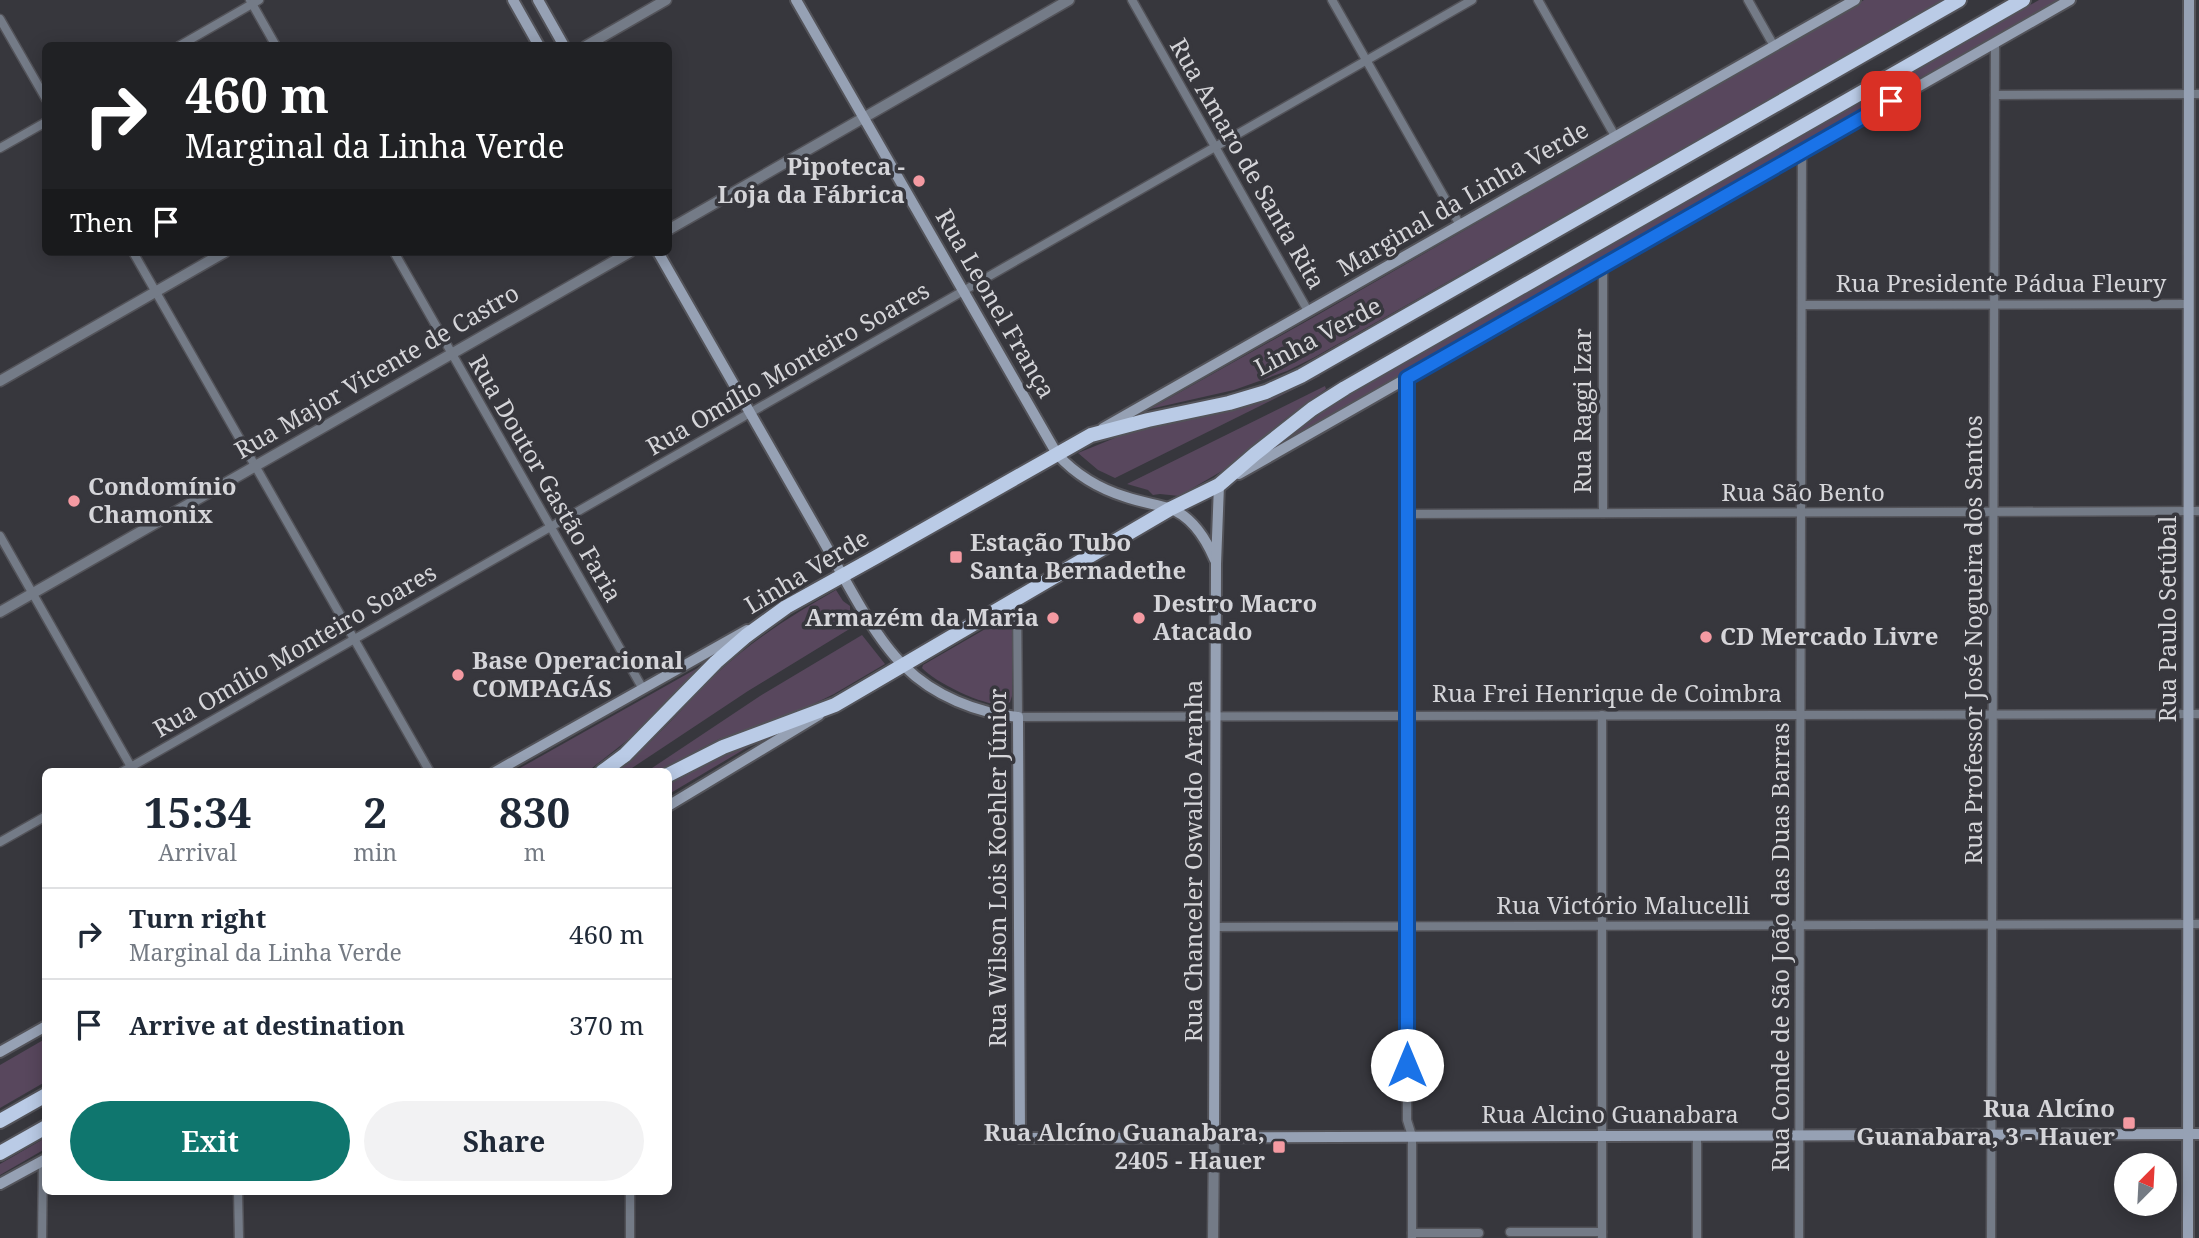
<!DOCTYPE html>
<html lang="en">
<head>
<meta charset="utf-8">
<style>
  body { margin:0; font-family:"Noto Serif",serif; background:#f2f2f3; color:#1f2937; height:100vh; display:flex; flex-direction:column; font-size:26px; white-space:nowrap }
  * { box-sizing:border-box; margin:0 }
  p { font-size:23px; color:#747a83 }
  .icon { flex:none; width:38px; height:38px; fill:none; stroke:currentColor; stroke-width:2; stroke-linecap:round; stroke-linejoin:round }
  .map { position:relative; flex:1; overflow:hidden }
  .sheet { position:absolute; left:42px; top:768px; width:630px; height:427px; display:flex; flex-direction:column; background:#fff; border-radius:10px; box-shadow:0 4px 18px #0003 }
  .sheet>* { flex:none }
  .top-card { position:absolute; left:42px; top:42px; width:630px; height:214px; border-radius:10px; box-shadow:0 4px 18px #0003; background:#202124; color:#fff; overflow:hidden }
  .needle { width:46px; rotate:24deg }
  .fabs { position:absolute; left:2114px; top:1153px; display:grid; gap:14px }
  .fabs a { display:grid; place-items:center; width:63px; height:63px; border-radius:50%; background:#fff; box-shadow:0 4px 18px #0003; font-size:35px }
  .pin { position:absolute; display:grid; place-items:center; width:60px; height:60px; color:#fff; margin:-30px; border-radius:14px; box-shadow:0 4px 10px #0006 }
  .me { position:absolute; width:77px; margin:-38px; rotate:0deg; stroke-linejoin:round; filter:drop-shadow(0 0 5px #0008) }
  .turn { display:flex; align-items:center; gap:24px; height:147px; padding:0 28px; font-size:32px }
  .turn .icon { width:91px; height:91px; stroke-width:2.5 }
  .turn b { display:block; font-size:49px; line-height:60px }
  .then { display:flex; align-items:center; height:66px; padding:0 28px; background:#0003; gap:14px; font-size:26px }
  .eta { display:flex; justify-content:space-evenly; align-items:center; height:119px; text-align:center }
  .eta b { font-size:42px; font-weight:700; line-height:49px }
  .primary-button { display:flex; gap:14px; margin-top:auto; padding:14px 28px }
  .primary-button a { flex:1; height:80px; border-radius:42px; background:#0f766e; color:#fff; font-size:28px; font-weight:700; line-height:80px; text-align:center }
  .primary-button a+a { background:#f2f2f3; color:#1f2937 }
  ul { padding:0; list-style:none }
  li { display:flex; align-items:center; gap:21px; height:91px; padding:0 28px; border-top:2px solid #e0e1e3 }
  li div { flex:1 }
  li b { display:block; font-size:26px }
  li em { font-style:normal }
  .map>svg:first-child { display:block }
</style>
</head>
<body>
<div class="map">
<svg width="2199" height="1238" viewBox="0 0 2199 1238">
  <rect width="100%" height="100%" fill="#37373d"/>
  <g fill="#58475d">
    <path d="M1864 0H1945L1315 357 1287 371 1234 390 1150 409 1314 317Z"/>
    <path d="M2039 0H2059L1281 444 1318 414 1345 397Z"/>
    <path d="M1318 374 1320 376 1115 478 1098 470 1078 453 1122 435Z"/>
    <path d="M1325 386 1326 389 1285 419 1222 471 1179 496 1160 494 1153 495 1148 490 1127 484Z"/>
    <path d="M836 590 843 601 850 606V615L856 625 748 691 629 770 614 772C652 745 680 710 712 678 749 642 792 615 836 590Z"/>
    <path d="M1006 617 1010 618 1012 623V696L1010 702 1006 705C985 707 936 683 922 668L923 665Z"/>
    <path d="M862 635 885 664 834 694 797 712 719 739 656 772H646L760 696Z"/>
    <path d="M703 665 648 724 587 772H513Z"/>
    <path d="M748 745V747L669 794 668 783 691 770Z"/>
    <path d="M45 1039V1082L0 1108V1065Z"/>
    <path d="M45 1138V1149L0 1175V1164Z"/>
  </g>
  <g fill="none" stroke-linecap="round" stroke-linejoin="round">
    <g stroke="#535359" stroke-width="11">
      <g id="minor">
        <path d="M250 0 276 46"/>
        <path d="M1132 0 1308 311"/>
        <path d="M1332 0 1460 225"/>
        <path d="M1538 0 1615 136"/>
        <path d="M1748 0 1774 46"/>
        <path d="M0 19 46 99"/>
        <path d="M179 46 259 0"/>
        <path d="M1995 95 2199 94"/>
        <path d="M0 148 46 122"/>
        <path d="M133 252 430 772"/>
        <path d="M394 252 643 689"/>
        <path d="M1802 305 2189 304"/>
        <path d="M1407 378V1120L1412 1136V1238"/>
        <path d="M1603 513V266"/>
        <path d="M1407 514 2199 511"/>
        <path d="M0 536 134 772"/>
        <path d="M1017 598 1018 717 2199 714"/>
        <path d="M122 772 1472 0"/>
        <path d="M0 842 46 816"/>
        <path d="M1215 927 2199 924"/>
        <path d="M1697 1136V1238"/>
        <path d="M238 1192 239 1238"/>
        <path d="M1510 1232H1602"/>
        <path d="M1412 1233H1479"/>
        <path d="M42 1238 43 1160"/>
        <path d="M630 1238V1192"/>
        <path d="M1602 1238V715"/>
        <path d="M1799 1238 1802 152"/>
        <path d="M1991 1238 1995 43"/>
      </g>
    </g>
    <g stroke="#535359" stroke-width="13">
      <g id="tertiary">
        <path d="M586 46 666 0"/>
        <path d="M668 230 1069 0"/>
        <path d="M0 381 225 252"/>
        <path d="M0 612 630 252"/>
        <path d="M1213 1238 1214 1137"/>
      </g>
    </g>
    <g stroke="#535359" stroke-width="14">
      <g id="secondary">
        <path d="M513 0 539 46"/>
        <path d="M538 0 564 46"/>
        <path d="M796 0 1057 454C1076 475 1100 489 1126 497 1140 502 1155 504 1169 508 1192 516 1206 539 1215 560"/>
        <path d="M658 252C710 344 763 436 816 528 840 569 871 634 904 666 934 696 977 713 1018 717L1020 1138 2199 1134"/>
        <path d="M1103 428 1855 0"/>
        <path d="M1239 474 2070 0"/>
        <path d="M495 772 747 630"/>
        <path d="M668 806 819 715"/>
        <path d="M0 1052 46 1026"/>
        <path d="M1214 1137 1216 564 1219 485 1225 482"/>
        <path d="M0 1184 46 1159"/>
        <path d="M2188 1238 2189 0"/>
      </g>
    </g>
    <g stroke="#535359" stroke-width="18">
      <g id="trunk">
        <path d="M602 772 625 755 716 662 746 636 786 607 876 557 1091 435 1148 420 1229 403 1266 392 1301 376 1959 0"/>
        <path d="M668 775 723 747 835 705 1170 509 1219 485 1255 454 1312 409 1345 388 2023 0"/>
        <path d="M0 1121 46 1095"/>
        <path d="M0 1153 46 1127"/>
      </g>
    </g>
    <use href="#minor" stroke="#747b87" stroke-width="8"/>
    <use href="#tertiary" stroke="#747b87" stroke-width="10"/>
    <use href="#secondary" stroke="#96a1b4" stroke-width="10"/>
    <use href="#trunk" stroke="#bacbe6" stroke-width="14"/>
  </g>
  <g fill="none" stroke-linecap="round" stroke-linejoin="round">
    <g stroke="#114b97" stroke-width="18">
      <path id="route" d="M1407 1065V378L1891 101"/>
    </g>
    <use href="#route" stroke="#1a73e8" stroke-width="12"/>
  </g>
  <g fill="#f49aa2" stroke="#37373d" stroke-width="2.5">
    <circle cx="919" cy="181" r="7"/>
    <circle cx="74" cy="501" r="7"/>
    <rect x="949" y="550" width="14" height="14" rx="3.5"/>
    <circle cx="1053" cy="618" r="7"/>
    <circle cx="1139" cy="618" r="7"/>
    <circle cx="1706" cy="637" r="7"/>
    <circle cx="458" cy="675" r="7"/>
    <rect x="2122" y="1116" width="14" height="14" rx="3.5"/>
    <rect x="1272" y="1140" width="14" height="14" rx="3.5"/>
  </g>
  <g text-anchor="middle" stroke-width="7" stroke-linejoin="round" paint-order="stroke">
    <g font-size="24" fill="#d5d5d9" stroke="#37373d">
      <text transform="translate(1247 164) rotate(60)" y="8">Rua Amaro de Santa Rita</text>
      <text transform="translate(1463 199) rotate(-30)" y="8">Marginal da Linha Verde</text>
      <text x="2001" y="292">Rua Presidente Pádua Fleury</text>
      <text transform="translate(995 304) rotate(60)" y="8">Rua Leonel França</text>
      <text transform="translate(1318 337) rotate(-28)" y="8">Linha Verde</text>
      <text transform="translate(788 369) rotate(-30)" y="8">Rua Omílio Monteiro Soares</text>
      <text transform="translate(377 372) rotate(-30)" y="8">Rua Major Vicente de Castro</text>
      <text transform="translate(1583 411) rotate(-90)" y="8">Rua Raggi Izar</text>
      <text transform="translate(545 479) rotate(60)" y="8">Rua Doutor Gastão Faria</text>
      <text x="1803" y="501">Rua São Bento</text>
      <text transform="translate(807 572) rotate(-31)" y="8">Linha Verde</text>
      <text transform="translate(2168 619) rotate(-90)" y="8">Rua Paulo Setúbal</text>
      <text transform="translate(1974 640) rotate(-90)" y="8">Rua Professor José Nogueira dos Santos</text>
      <text transform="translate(295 651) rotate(-30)" y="8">Rua Omílio Monteiro Soares</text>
      <text x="1607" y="702">Rua Frei Henrique de Coimbra</text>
      <text transform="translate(1194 861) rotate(-90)" y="8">Rua Chanceler Oswaldo Aranha</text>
      <text transform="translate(998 868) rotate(-90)" y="8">Rua Wilson Lois Koehler Júnior</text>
      <text x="1623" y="914">Rua Victório Malucelli</text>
      <text transform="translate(1781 947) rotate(-90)" y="8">Rua Conde de São João das Duas Barras</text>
      <text x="1610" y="1123">Rua Alcino Guanabara</text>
    </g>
    <g font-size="24" font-weight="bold" fill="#d5d5d9" stroke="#37373d" text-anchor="start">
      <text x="905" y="175" text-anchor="end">Pipoteca -<tspan x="905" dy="28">Loja da Fábrica</tspan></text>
      <text x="88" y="495">Condomínio<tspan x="88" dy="28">Chamonix</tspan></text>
      <text x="970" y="551">Estação Tubo<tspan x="970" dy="28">Santa Bernadethe</tspan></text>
      <text x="1153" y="612">Destro Macro<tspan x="1153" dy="28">Atacado</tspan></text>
      <text x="1039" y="626" text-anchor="end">Armazém da Maria</text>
      <text x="1720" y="645">CD Mercado Livre</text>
      <text x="472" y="669">Base Operacional<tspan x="472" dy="28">COMPAGÁS</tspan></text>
      <text x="2115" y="1117" text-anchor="end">Rua Alcíno<tspan x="2115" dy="28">Guanabara, 3 - Hauer</tspan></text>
      <text x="1265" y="1141" text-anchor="end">Rua Alcíno Guanabara,<tspan x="1265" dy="28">2405 - Hauer</tspan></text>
    </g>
  </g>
</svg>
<div class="fabs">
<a><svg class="needle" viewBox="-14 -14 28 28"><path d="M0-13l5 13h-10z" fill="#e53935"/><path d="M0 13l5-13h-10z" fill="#747a83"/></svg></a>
</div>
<div class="pin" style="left:1891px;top:101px;background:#d93025"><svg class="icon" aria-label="arrive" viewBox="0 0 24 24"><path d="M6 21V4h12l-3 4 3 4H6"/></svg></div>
<svg class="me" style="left:1407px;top:1065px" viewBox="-20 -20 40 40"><circle r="19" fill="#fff"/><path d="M0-13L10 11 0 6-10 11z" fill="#1a73e8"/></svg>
<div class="top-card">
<div class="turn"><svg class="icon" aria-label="right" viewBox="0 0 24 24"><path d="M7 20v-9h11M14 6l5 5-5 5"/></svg><div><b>460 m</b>Marginal da Linha Verde</div></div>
<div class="then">Then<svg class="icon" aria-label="arrive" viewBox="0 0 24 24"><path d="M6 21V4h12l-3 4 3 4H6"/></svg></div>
</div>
<section class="sheet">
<div class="eta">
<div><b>15:34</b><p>Arrival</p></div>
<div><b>2</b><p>min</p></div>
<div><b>830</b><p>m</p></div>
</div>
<ul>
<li><svg class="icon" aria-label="right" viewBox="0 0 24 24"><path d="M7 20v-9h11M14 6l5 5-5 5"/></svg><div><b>Turn right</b><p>Marginal da Linha Verde</p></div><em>460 m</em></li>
<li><svg class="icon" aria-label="arrive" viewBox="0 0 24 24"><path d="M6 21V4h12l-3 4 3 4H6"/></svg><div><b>Arrive at destination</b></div><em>370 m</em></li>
</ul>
<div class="primary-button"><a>Exit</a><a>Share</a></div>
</section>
</div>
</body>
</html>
